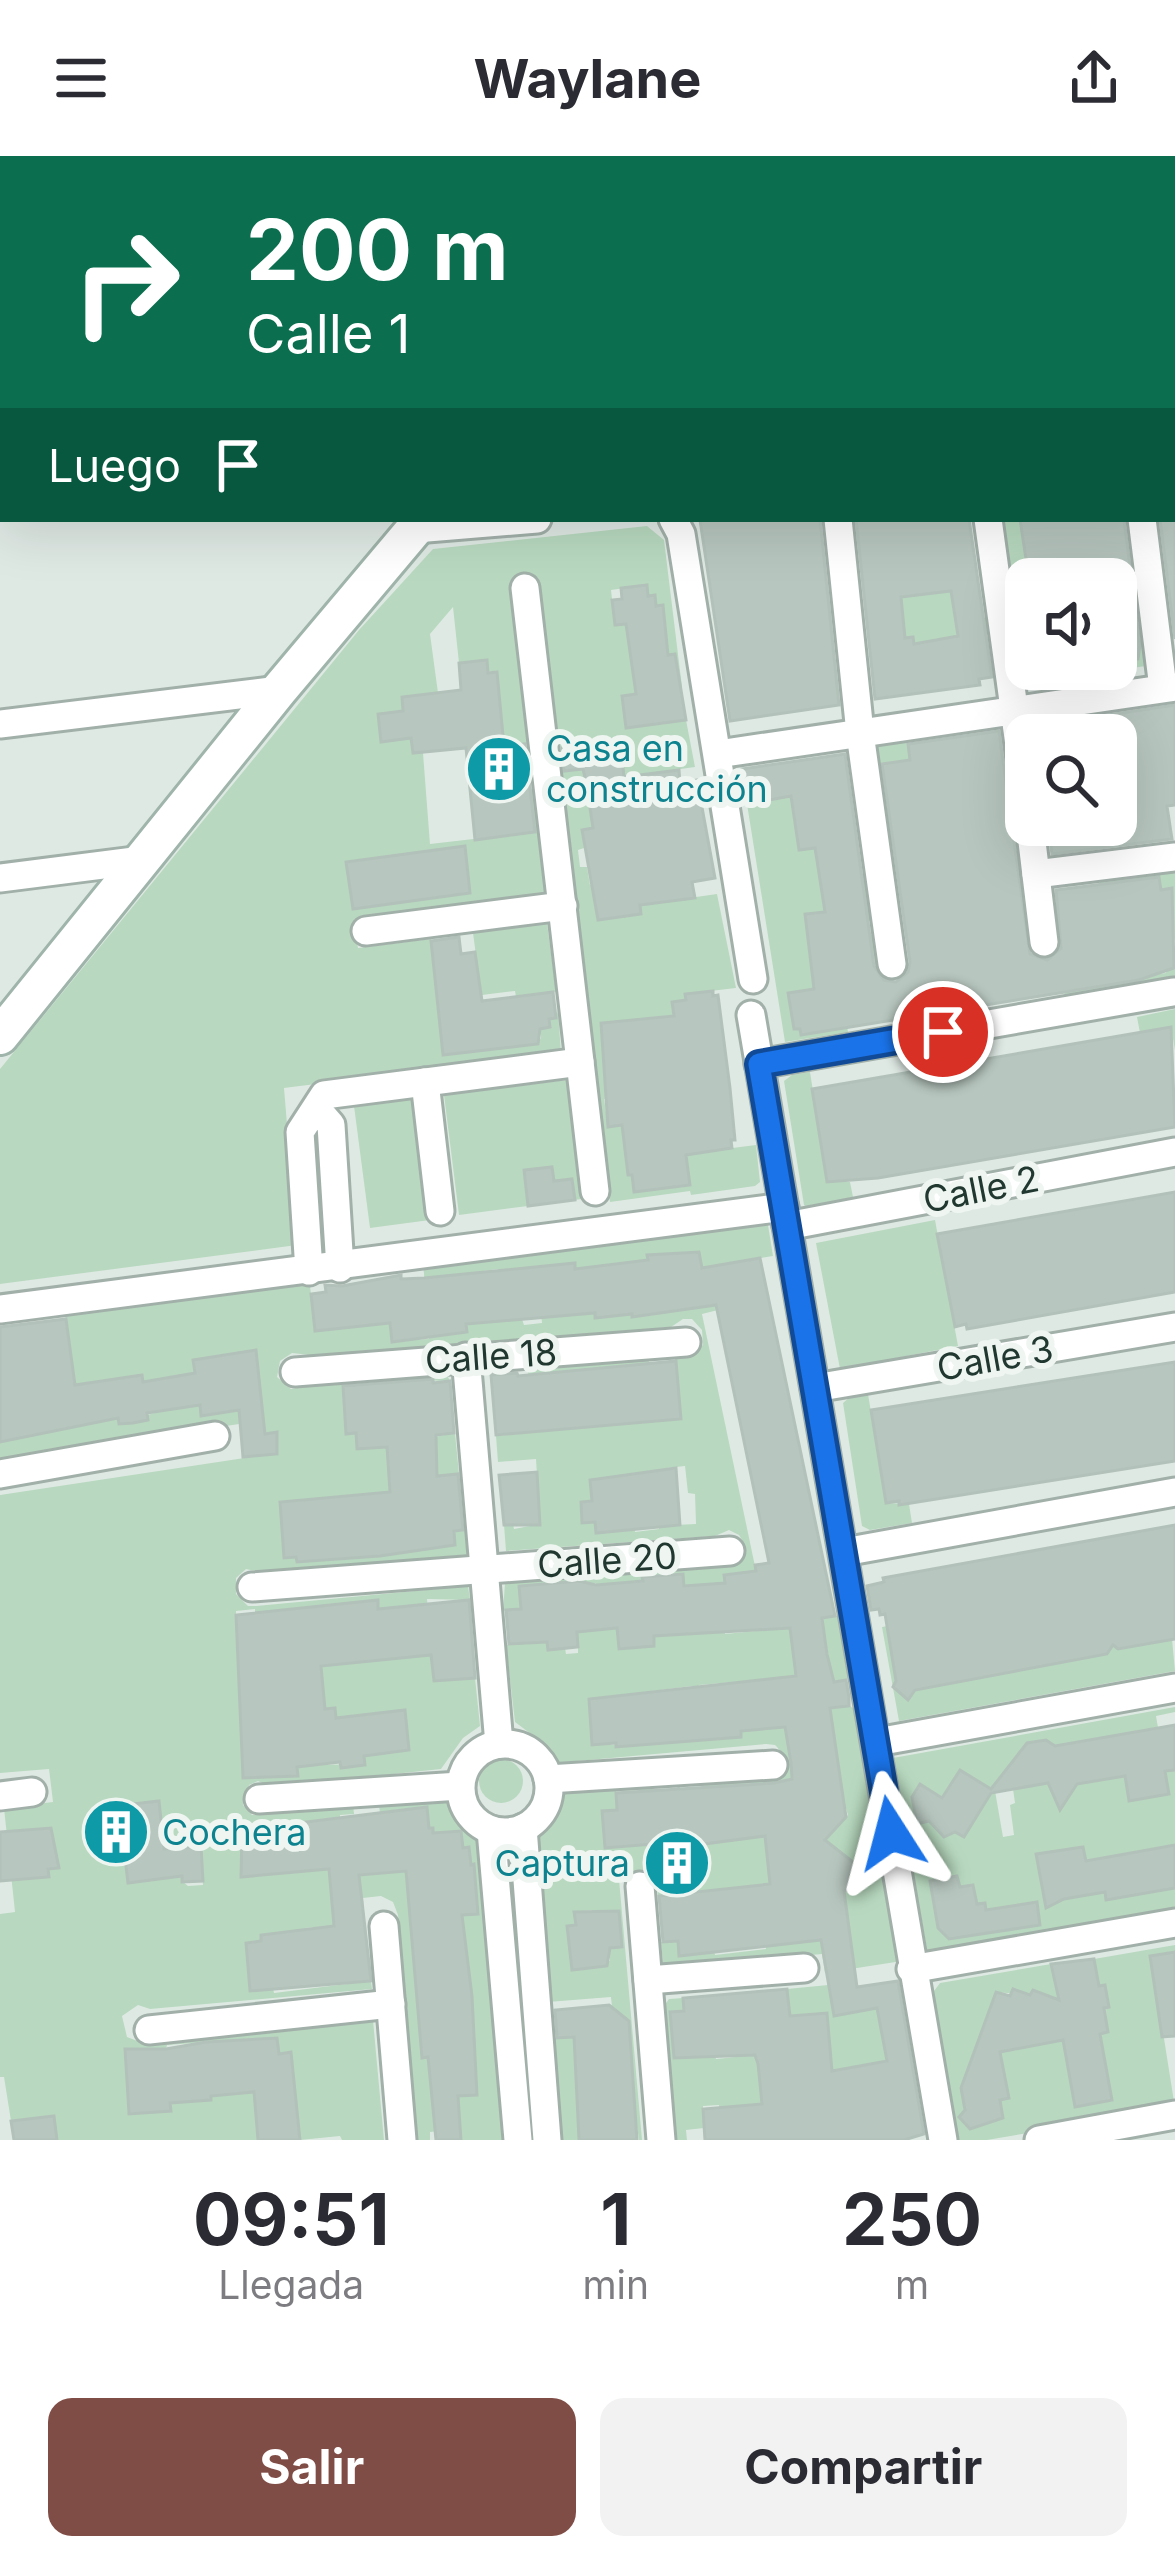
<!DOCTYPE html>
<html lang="es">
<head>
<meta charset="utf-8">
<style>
  body { margin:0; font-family:Inter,sans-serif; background:#f2f2f3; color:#2b2b33; height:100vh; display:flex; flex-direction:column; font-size:45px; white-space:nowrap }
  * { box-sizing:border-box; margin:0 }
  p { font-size:39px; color:#7c7c81 }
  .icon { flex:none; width:66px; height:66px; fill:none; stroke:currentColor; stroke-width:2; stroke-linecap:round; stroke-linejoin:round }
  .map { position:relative; height:1984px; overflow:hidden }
  .sheet { display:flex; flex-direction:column; background:#fff; flex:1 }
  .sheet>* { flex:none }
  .top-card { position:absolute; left:0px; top:0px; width:1176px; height:366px; box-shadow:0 12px 48px #0002; background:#0b6e4f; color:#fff; overflow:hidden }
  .tools { position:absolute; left:1005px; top:402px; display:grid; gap:24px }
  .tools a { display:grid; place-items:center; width:132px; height:132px; border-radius:24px; background:#fff; box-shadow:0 12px 48px #0002; font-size:60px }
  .pin { position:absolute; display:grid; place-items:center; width:102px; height:102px; color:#fff; margin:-51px; border:6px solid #fff; border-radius:50%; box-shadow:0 3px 12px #0007 }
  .me { position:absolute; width:132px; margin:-66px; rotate:351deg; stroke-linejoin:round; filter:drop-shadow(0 0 9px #0008) }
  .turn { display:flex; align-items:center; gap:42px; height:252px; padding:0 48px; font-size:54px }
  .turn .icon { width:156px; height:156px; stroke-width:2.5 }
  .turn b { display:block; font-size:84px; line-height:102px }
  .then { display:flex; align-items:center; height:114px; padding:0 48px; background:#0003; gap:24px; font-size:45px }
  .eta { display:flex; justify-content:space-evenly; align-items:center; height:204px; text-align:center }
  .eta b { font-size:72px; font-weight:700; line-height:84px }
  .action { display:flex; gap:24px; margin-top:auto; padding:24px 48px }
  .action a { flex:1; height:138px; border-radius:24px; background:#804c46; color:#fff; font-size:48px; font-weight:700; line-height:138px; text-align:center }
  .action a+a { background:#f2f2f3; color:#2b2b33 }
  header { display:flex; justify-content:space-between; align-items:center; height:156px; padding:0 48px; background:#fff; font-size:54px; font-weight:700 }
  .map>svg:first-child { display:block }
</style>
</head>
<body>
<header><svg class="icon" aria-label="menu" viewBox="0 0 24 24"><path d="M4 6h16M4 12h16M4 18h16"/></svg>Waylane<svg class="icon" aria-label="share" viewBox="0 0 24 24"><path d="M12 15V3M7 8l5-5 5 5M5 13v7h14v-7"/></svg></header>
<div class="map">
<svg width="1175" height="1984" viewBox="0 0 1175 1984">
  <rect width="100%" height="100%" fill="#dfe9e4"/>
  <g fill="#b8d9bf" fill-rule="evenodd">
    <path d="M1023 363 1027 411 1016 413 1018 427 1009 428 997 364Z"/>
    <path d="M647 370 664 384 682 531 623 540 625 571 686 564 695 611 631 620 647 748 717 738 736 832 685 838V844L672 846 673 859 601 867 606 934 617 940 604 943 608 970 671 962 677 999 756 989 760 1026 755 1030 691 1039 690 1035 610 1046 538 421 510 425 527 588 466 593 501 552 497 517 459 507 453 451 430 478 438 537 403 541V555L378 558 410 574 413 597H423L430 688 535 676 533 656 514 636 533 633 546 738 354 763 358 792 431 783 436 827 480 829 473 777 547 767 556 836 516 841 515 835 482 839 444 898 537 888 541 882 540 873 550 871 549 863 556 862 558 855 561 897 284 932 297 1089 0 1128V913L359 474 433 393ZM646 429 648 440 655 439 656 450H663L664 463 615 469 611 434ZM674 498 661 531 635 534 631 502ZM620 584 624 621 585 626 583 613 568 614 566 590ZM591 657 637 724 640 758 598 763 593 729H590L587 711H580L578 694 584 692 582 675 593 672ZM465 691 470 736 431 741 425 695ZM346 706 394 747 353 752Z"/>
    <path d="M897 409 951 435 956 466 988 462 990 478 927 487 915 492 913 481 895 483 904 472Z"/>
    <path d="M1143 489 1146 510 1024 527 1023 518 1034 517V513H1116V492Z"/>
    <path d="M907 582 910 604 881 609 886 651H894L947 679 882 688 870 588Z"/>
    <path d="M792 640 799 694 815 692 855 720 869 718 882 814 876 815 873 795 853 797 851 782 872 779 870 765 851 767 849 753 806 758 813 822 839 820 848 876 785 886 747 648ZM788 838 828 874 802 879 800 873H794Z"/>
    <path d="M1175 708V785L1174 782 1148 787 1154 819 1166 817 1171 796 1175 795V822L1064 840 1076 791 1058 794 1054 766 1071 764 1102 743 1099 718ZM1159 722 1161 734 1172 732 1174 754 1165 756 1139 725Z"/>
    <path d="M1175 853V894L1171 871 1140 877 1137 861Z"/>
    <path d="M810 916 827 1025 850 1026 854 1046 811 1053 804 1049 784 925 792 919Z"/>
    <path d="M567 924 581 1043 575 1044 572 1023 554 1025 552 1011 528 1050 459 1059 444 939Z"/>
    <path d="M415 943 430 1064 370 1072 354 950Z"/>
    <path d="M760 1062 768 1069 773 1100 719 1109 726 1152 702 1158 756 1415 724 1419 727 1438 722 1439 725 1478 767 1474 819 1441 823 1462 848 1458 854 1503 847 1524 821 1527 829 1503 825 1479 792 1482 797 1530 778 1522 699 1529V1540L693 1541 692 1530 590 1543 592 1588 631 1590 714 1575 716 1583 740 1581 741 1575 767 1572 784 1564 799 1670 837 1671 848 1659 821 1569 831 1555 829 1552 850 1550 864 1561 902 1805 825 1817 822 1798 668 1813 663 1807 661 1786 678 1785 680 1800 704 1798 703 1788 713 1787 715 1799 766 1793 764 1775 820 1780 823 1798 851 1794 794 1723 857 1733 854 1706 837 1693 770 1728 658 1740 656 1720 619 1723 642 1984H639L621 1859 612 1851 611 1841 548 1846 533 1677 559 1637 757 1620C782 1629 792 1605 775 1589L766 1588 555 1607 543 1587 515 1566 506 1489 539 1486 546 1469 548 1493 565 1492 566 1498 578 1497V1483H568L567 1467 600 1474 596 1427 520 1430 521 1453 503 1455 505 1427 730 1410 742 1404 745 1389 739 1379 729 1374 715 1380 506 1395 504 1369 513 1368 514 1373 540 1368 536 1303 498 1306 496 1280 680 1263 675 1203 649 1205 648 1209 602 1224 600 1212 529 1228 528 1213 676 1199 687 1202 703 1189 702 1174 692 1163H683L671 1171 318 1200 292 1197 280 1205 277 1221 291 1233 342 1224 346 1277H356L357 1292 381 1221 445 1215 450 1225 414 1224 419 1284 455 1277 459 1318 436 1320 396 1397 455 1389 454 1375 465 1374 467 1399 264 1417 246 1413 236 1422V1438L248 1450H256L468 1430 470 1444 427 1443 434 1524 475 1522 480 1570 463 1582 441 1613 271 1631 258 1625 249 1629 243 1649 252 1659 353 1648 354 1658 340 1659V1666H291V1684L243 1674 241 1720 312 1715V1705L359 1719 384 1717 379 1646 447 1642 457 1660 479 1677 502 1984H461L459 1973 430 1976V1984H417L398 1759 393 1746 381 1740 363 1742 365 1768 305 1772V1776L261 1779V1785L246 1788 250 1835 273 1833 274 1837 371 1825 372 1833 150 1853 138 1849 122 1860 127 1881 140 1886 152 1881 373 1864 384 1984H342L340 1980 300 1984 297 1962 257 1966 258 1984H57L53 1959 11 1965 4 1921H0V1758L15 1756 4 1652 53 1646 49 1613 0 1617V1339L277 1297 276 1276 241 1281 239 1268 0 1305V1286L64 1273 62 1260 74 1222 64 1151 309 1121 315 1174 366 1160 367 1170 387 1167 386 1156 408 1184 429 1183 430 1173 467 1176 464 1151 522 1163 524 1169 542 1167 541 1156 559 1160 594 1153 595 1161 631 1152 633 1161 653 1159 648 1104 575 1113 574 1107 499 1121 498 1113 462 1118 425 1129 423 1107 689 1077ZM141 1219 143 1226 163 1223 164 1255C147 1257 136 1266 120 1268L118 1262 96 1265 113 1223ZM685 1310 688 1337 695 1338 696 1368 675 1369 659 1357V1373L635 1376 634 1371 596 1376 595 1366H582L581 1346 592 1345 591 1324 654 1314 667 1321V1312ZM350 1340 346 1402 297 1406 296 1401 284 1402 280 1346ZM682 1418 684 1430 717 1427 719 1452 654 1480V1490L620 1493 614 1428 643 1425V1421L648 1420 649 1432 662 1431V1419ZM377 1444 378 1453 391 1452 321 1510 322 1532 284 1492 352 1446ZM255 1453V1459L281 1500 237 1502 236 1455ZM334 1552C338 1575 363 1585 365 1608L319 1609 296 1599 297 1620 277 1621 276 1609 264 1621 243 1622 241 1574 264 1572ZM754 1627 760 1680 735 1648 733 1629ZM701 1628C703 1651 720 1665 721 1687L684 1686 680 1631ZM677 1629 680 1665 655 1650 654 1631ZM638 1634 641 1669 605 1692 602 1656 617 1654 616 1635ZM158 1645 164 1698 110 1703 106 1661 133 1658V1648ZM426 1651 429 1672 452 1693 469 1692 478 1757 462 1759 463 1807 469 1808 476 1939 433 1942C434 1930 438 1913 435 1901 430 1874 410 1862 423 1833L415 1825 401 1654ZM200 1690 203 1729 188 1730 182 1725 180 1692ZM591 1754 596 1757 603 1794H610V1805L572 1809 567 1771 576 1769 575 1756ZM277 1882 279 1898 291 1897 293 1929 170 1947V1955L128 1957 125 1892 166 1893 167 1889 194 1887 195 1891 235 1883 236 1889Z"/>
    <path d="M935 1064 958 1190 840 1213 816 1087Z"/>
    <path d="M868 1238 886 1347 909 1348 912 1367 870 1374 862 1370 843 1247 850 1241Z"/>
    <path d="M1174 1417 1175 1423 890 1491 896 1525 893 1531 908 1543 927 1517 938 1530 1093 1500 1107 1497 1113 1489 1119 1493 1133 1477 1172 1483 1175 1515 899 1565 882 1471Z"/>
    <path d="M1175 1551V1556L1156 1560 1160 1583 1084 1627 1125 1620 1130 1645 1169 1638 1165 1615 1175 1614V1689L1099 1703 1175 1732V1754L928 1799 893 1602ZM1046 1584 1074 1607 1076 1629 1060 1653 1046 1616 1013 1633 1015 1647 1010 1649 1014 1679 1003 1681 994 1629 1009 1626 1007 1612 1027 1587Z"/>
    <circle cx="501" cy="1625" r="22"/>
    <path d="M1175 1789V1796L1151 1800 1175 1952 987 1984H958L931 1839 940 1827 1051 1808 1062 1862 1048 1840 1033 1834 1030 1839 996 1836 988 1869H983L972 1901 1107 1876 1105 1829 1098 1830 1094 1803Z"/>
    <path d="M828 1829 834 1860 877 1852 881 1873 907 1869 912 1900C834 1915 783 1930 722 1983L719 1949 703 1950 704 1972 686 1974 687 1984H676L664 1850 669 1843 683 1842 684 1855 670 1857 674 1901 714 1884 716 1903 755 1899 757 1908 831 1896 828 1862 790 1866 787 1833Z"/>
    <path d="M574 1881 579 1984H557L551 1882Z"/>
  </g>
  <g fill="#b7c6bf" stroke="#b2c2ba" stroke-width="3" fill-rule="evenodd">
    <path d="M759 363H820L839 549 730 565 700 364Z"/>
    <path d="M856 363H969L992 521 979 523 980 529 875 543ZM951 435 958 480 914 488 913 481 905 482 901 441Z"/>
    <path d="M1020 363H1124L1140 489 1138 503 1116 506V423H1029Z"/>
    <path d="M1160 363H1175V483Z"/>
    <path d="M1026 411V508L1013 413Z"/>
    <path d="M647 429 648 440 655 439 656 450 663 449 668 499 675 498 686 564 626 572 622 540 636 538 626 468 615 469 612 444 622 443 621 432Z"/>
    <path d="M487 504 488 517 497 516 504 590 525 588 535 676 475 684 466 592 413 597 411 582 381 586 378 558 403 555 402 541 461 534 459 507Z"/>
    <path d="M1175 549V649L1167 650 1172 683 1052 698 1048 669H1116V579H1036L1035 570Z"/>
    <path d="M999 575 1008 642 1018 656 1012 671 1030 798 1047 804 1061 792 1056 734 1159 721 1161 734 1172 732 1174 812 1139 824 801 879 800 873H794L788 837 814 833 805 758 825 756 815 692 799 694 791 640 747 648 742 613 845 598 874 810 884 824 896 826 908 816 910 806 882 608 910 604 908 588Z"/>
    <path d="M620 583 624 621 679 614 680 627 697 624 715 722 692 726 695 742 640 749 641 758 598 764 582 674 593 672 586 626 583 613 564 615 562 591Z"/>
    <path d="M465 690 470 737 353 753 346 706Z"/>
    <path d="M459 781 461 798 475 796 482 845 553 836 556 862 549 863 550 871 540 873 538 888 443 899 431 785Z"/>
    <path d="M713 835V840L718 839 730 932 735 984H731L732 992 686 999 690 1029 634 1036 632 1019H628L622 969 608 971 601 867 674 860 672 846 686 844 685 838Z"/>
    <path d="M1171 871 1175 971 878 1022 827 1026 812 933Z"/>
    <path d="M552 1011 554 1025 572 1023 575 1044 528 1050 524 1014Z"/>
    <path d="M1175 1036V1136L967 1173 966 1168 955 1171 937 1078Z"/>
    <path d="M699 1096 702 1112 760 1102 835 1460 822 1462 827 1498 834 1526 846 1524 849 1541V1550L830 1552 846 1661 825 1684 853 1706 857 1733 844 1735 857 1831 898 1825 924 1978 904 1984H705L703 1953 762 1948 758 1908 755 1899 674 1902 670 1856 684 1855 683 1842 787 1833 790 1860 827 1857 832 1915 887 1905 877 1852 834 1860 821 1784 679 1800 678 1785 663 1786 659 1740 770 1728 765 1680 666 1693V1687L605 1692 602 1655 617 1654 616 1637 774 1627 792 1623 791 1607 785 1571 741 1575V1581L616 1591V1587L592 1589 589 1543 796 1520 790 1472 654 1480V1490L619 1493 617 1472 577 1476 578 1491 548 1494 547 1486 509 1488 506 1454 521 1453 519 1430 579 1425 596 1429 643 1425 642 1421 683 1418 684 1430 725 1427 724 1419 756 1415 755 1409 769 1407 716 1149 632 1161V1158L595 1162V1157L466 1168 467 1176 392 1186 390 1167 315 1175 311 1138 326 1136 325 1129 342 1130 401 1119V1123L424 1122 575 1107V1113L648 1104 647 1099Z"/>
    <path d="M66 1163 75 1229 142 1219 143 1226 195 1217 193 1204 256 1194 265 1278 277 1276V1298L243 1301 239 1254 201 1260 200 1249 147 1257 148 1264 133 1267 119 1268 118 1262 0 1286V1171Z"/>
    <path d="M676 1205 681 1263 496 1279 491 1219 517 1217 518 1220Z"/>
    <path d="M1175 1206V1305L899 1349V1345L886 1347 871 1254Z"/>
    <path d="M433 1223V1227L450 1225 454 1277 436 1279 437 1320 458 1318 463 1374 454 1375 455 1389 380 1400 297 1406 296 1401 284 1402 280 1346 390 1336 387 1291 357 1293 356 1277 346 1278 343 1230Z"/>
    <path d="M676 1312 680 1369 596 1377 595 1366 582 1367 581 1346 592 1345 590 1324Z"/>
    <path d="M537 1316 540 1369H504L499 1319Z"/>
    <path d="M1175 1369V1483L1118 1493 1113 1489 1107 1498 915 1534 908 1544 893 1531 896 1525 885 1458 880 1459 879 1453 871 1454 867 1430 884 1426 883 1422Z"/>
    <path d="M378 1444V1453L469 1444 475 1522 434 1525 431 1499 321 1510 325 1553 335 1552 336 1562 405 1554 409 1594 364 1600 365 1609 341 1612 340 1606 297 1611 298 1620 243 1622 236 1459Z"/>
    <path d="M1175 1569V1614L1165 1615 1169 1638 1129 1645 1125 1620 1077 1628 1060 1654 1048 1627 991 1637 964 1681 955 1676 944 1681 929 1665 917 1668 912 1641 920 1628 942 1642 960 1614 991 1633 1027 1587 1046 1584 1055 1590Z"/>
    <path d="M159 1645 164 1693 201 1690 203 1725 182 1726V1720L128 1727 125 1702 110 1703 106 1661 133 1658 132 1648Z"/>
    <path d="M427 1651 429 1672H433V1677L461 1675 463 1692 469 1691 471 1709 474 1708 478 1758 462 1759 472 1840 477 1939 458 1940 461 1984H436L428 1901 422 1902 406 1715 359 1719 371 1825 250 1835 246 1787 261 1785V1779L334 1770 329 1713 241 1721 242 1674Z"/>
    <path d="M51 1672 59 1712 48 1713 49 1721 0 1725V1676Z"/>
    <path d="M1175 1689V1732L1106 1744 1105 1736 1064 1743 1046 1752 1036 1698 1083 1691 1086 1705Z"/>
    <path d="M957 1720 960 1731 973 1729 977 1748 985 1747 986 1754 1037 1746 1040 1769 949 1783 938 1772 930 1725Z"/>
    <path d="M619 1755 622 1791 610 1792 607 1810 572 1814 567 1770 576 1769 574 1756Z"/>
    <path d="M1175 1796V1880L1162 1881 1150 1800Z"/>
    <path d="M1094 1803 1099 1830 1105 1829 1109 1851 1104 1852 1108 1876 1100 1878 1112 1944 1075 1951 1063 1884 1000 1896 1009 1942 1000 1944 1003 1962 970 1973 959 1961 965 1954 961 1932 996 1836 1010 1840 1013 1833 1030 1839 1033 1834 1059 1844 1051 1808Z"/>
    <path d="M609 1849 629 1865 637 1984H579L574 1881 557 1882 555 1854Z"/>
    <path d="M277 1882 279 1898 291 1896 300 1984H258L254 1936 211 1940V1944L170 1947 171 1955 129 1958 125 1893H166L206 1886Z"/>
    <path d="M54 1960 57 1984H14L11 1965Z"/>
  </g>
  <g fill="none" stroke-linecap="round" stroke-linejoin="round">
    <g stroke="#a2b0aa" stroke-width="33">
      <g id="minor">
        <path d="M104 0V3"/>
        <path d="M258 0V3"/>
        <path d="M0 61 3 60"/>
        <path d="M0 288H3"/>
        <path d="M673 363 681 378 753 823"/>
        <path d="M838 363 860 577 892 808"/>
        <path d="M988 363 1026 640"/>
        <path d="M1142 363 1163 532"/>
        <path d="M415 373 537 363"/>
        <path d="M525 432 595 1035"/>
        <path d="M0 568 279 534"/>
        <path d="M718 598 1175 531"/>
        <path d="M1030 669 1044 786"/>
        <path d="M1036 718 1175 701"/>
        <path d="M0 722 142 704"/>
        <path d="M366 775 563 750"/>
        <path d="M751 859 943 1984"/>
        <path d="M759 908 1173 836"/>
        <path d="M425 926 440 1055"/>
        <path d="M317 953 331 969 340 1112"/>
        <path d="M787 1070 1175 996"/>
        <path d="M309 1115 300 976 324 939 580 906"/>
        <path d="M0 1153 784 1051"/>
        <path d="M466 1201 499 1588"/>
        <path d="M295 1216 686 1186"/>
        <path d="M815 1232 1175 1171"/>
        <path d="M0 1318 215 1280"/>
        <path d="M844 1396 1175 1336"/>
        <path d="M252 1431 730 1395"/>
        <path d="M877 1586 1175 1532"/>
        <circle cx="505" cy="1632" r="44"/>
        <path d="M548 1623 773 1609"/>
        <path d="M0 1640 32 1636"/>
        <path d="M259 1643 460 1630"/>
        <path d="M523 1672 547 1984"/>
        <path d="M491 1674 518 1984"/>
        <path d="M640 1730 661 1984"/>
        <path d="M384 1770 402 1984"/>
        <path d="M911 1813 1175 1767"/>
        <path d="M648 1824 804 1812"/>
        <path d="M149 1874 391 1848"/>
        <path d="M1039 1984 1175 1959"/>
      </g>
    </g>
    <g stroke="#9fb4aa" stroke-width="42">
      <g id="secondary">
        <path d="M791 3 794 0"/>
        <path d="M0 880 279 534 423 363"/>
      </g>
    </g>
    <use href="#minor" stroke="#fff" stroke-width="27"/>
    <use href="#secondary" stroke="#fff" stroke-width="36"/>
  </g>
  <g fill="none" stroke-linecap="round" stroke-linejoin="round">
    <g stroke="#114b97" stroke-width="30">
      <path id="route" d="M891 1677 759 908 943 876"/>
    </g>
    <use href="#route" stroke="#1a73e8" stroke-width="21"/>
  </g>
  <defs>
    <g id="building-disc" transform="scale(3.45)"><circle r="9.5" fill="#0f9aa8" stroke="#eff6f2"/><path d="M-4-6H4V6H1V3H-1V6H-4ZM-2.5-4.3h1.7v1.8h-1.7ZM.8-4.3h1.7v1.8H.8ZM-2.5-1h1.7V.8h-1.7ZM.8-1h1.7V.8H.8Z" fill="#fff"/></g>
  </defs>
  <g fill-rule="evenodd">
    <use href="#building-disc" x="499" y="613"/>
    <use href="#building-disc" x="116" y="1676"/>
    <use href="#building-disc" x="677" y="1707"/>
  </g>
  <g text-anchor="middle" stroke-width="12" stroke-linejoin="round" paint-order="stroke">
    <g font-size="36" fill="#0d838f" stroke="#eff6f2" text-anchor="start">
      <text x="546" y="605">Casa en<tspan x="546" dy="41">construcción</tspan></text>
      <text x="162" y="1689">Cochera</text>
      <text x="630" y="1720" text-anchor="end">Captura</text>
    </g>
    <g font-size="36" fill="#213830" stroke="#eff6f2">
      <text transform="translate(981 1033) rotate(-11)" y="13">Calle 2</text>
      <text transform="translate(491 1200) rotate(-4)" y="13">Calle 18</text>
      <text transform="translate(995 1202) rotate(-10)" y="13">Calle 3</text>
      <text transform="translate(607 1404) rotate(-4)" y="13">Calle 20</text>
    </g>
  </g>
</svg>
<div class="tools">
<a><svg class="icon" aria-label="sound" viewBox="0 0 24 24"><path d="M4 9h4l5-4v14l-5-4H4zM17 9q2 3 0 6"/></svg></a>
<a><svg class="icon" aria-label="search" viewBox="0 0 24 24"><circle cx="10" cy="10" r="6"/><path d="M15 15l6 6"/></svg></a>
</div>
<div class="pin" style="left:943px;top:876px;background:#d93025"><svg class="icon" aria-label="arrive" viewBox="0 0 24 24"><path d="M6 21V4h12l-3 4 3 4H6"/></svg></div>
<svg class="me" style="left:891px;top:1677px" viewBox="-20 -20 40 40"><path d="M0-17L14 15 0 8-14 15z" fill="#1a73e8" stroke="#fff" stroke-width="4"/></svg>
<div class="top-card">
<div class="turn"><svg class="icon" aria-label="right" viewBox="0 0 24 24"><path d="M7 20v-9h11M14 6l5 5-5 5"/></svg><div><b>200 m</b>Calle 1</div></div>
<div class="then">Luego<svg class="icon" aria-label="arrive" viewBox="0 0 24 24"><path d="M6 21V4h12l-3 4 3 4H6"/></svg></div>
</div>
</div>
<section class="sheet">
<div class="eta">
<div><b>09:51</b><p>Llegada</p></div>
<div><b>1</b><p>min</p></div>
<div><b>250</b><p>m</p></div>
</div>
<div class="action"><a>Salir</a><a>Compartir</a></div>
</section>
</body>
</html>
